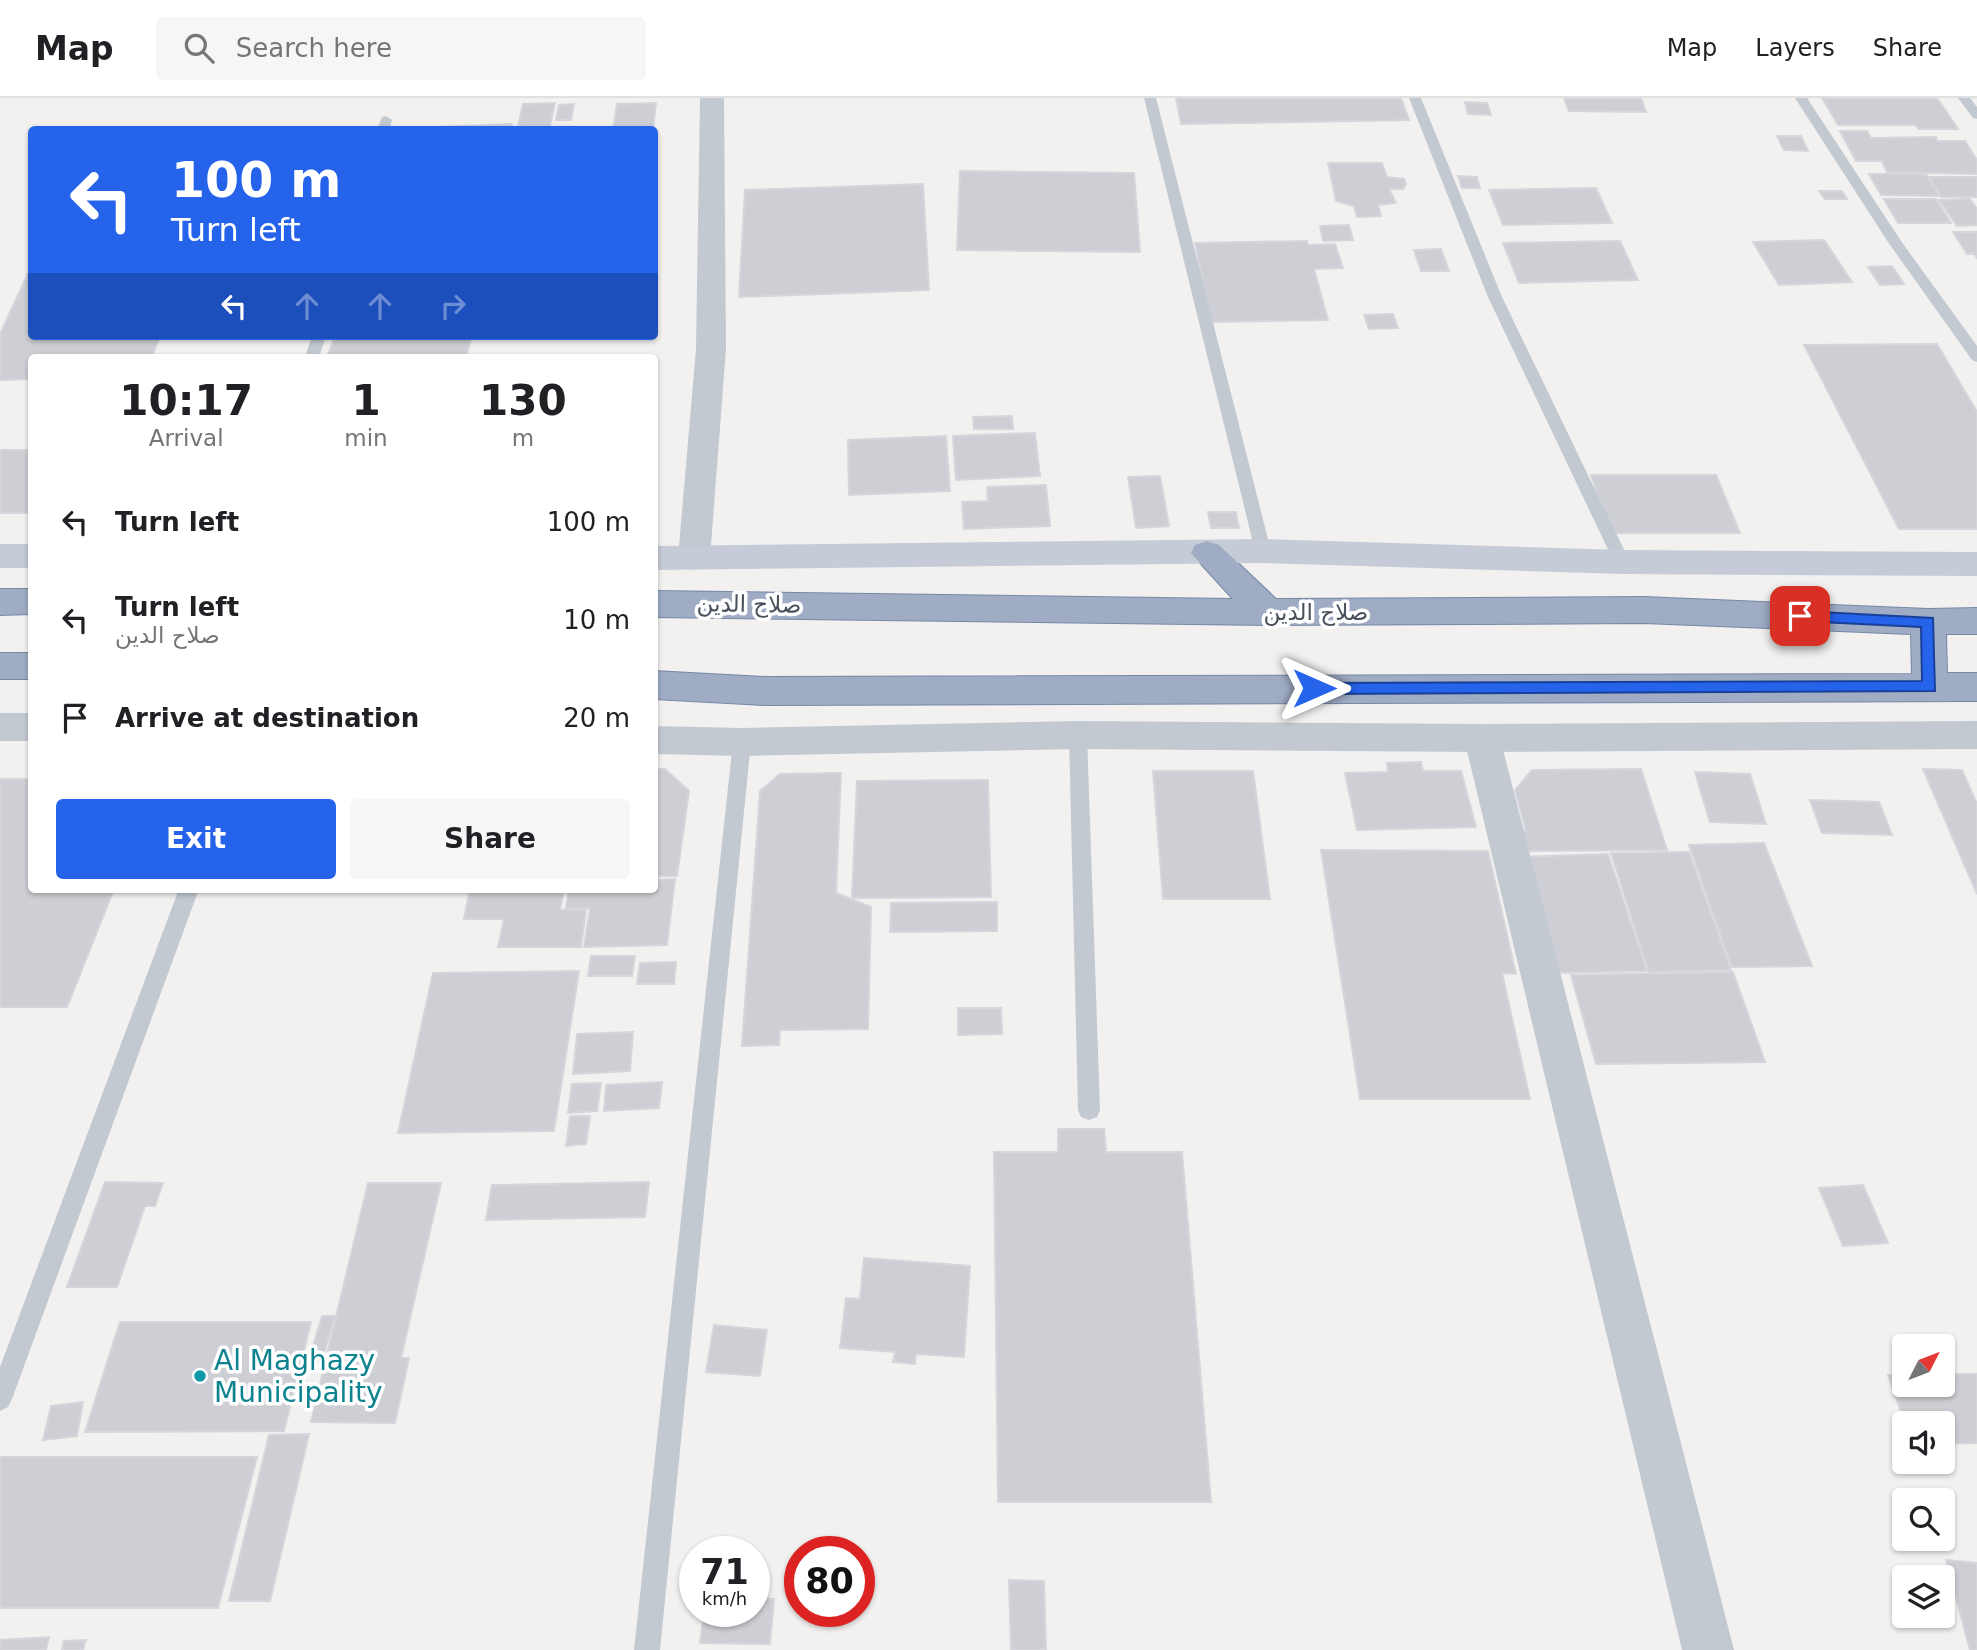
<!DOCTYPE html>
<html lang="en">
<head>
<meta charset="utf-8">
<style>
  body { margin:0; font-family:"DejaVu Sans",Cairo,sans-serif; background:#f6f6f6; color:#202124; height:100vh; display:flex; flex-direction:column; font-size:26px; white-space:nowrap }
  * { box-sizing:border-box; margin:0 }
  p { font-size:23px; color:#757577 }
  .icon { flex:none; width:38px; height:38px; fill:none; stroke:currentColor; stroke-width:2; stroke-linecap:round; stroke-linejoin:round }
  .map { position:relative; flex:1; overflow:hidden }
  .panel { position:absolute; left:28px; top:256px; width:630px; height:539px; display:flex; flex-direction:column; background:#fff; border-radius:7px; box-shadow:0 2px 5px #0004 }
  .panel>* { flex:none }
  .banner { position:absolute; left:28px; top:28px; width:630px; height:214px; border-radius:7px; box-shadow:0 2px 5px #0004; background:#2563eb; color:#fff; overflow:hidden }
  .needle { width:46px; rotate:48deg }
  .controls { position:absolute; left:1892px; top:1236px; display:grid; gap:14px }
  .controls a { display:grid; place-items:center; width:63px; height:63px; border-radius:7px; background:#fff; box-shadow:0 2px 5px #0004; font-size:35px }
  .speed { position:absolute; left:679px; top:1438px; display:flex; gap:14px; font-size:35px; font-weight:700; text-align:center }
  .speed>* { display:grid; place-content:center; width:91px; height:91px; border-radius:50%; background:#fff; box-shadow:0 2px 5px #0004; line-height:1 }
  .speed small { font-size:18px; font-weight:400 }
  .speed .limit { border:10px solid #d22; background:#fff; color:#111 }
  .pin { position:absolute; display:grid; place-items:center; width:60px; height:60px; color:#fff; margin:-30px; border-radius:14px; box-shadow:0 4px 10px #0006 }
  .me { position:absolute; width:77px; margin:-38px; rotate:90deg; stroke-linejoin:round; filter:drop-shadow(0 0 5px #0008) }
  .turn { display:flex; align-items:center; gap:24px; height:147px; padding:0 28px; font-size:32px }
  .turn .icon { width:91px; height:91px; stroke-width:2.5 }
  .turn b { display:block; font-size:49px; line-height:60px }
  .lanes { display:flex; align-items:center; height:66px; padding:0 28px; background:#0003; justify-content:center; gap:35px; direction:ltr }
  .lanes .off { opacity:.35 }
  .eta { display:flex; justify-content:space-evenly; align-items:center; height:119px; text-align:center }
  .eta b { font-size:42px; font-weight:700; line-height:49px }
  .button { display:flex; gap:14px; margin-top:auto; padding:14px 28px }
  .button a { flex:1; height:80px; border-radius:7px; background:#2563eb; color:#fff; font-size:28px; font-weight:700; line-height:80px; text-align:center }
  .button a+a { background:#f6f6f6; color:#202124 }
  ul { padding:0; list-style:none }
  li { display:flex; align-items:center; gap:21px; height:98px; padding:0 28px }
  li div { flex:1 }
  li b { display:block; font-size:26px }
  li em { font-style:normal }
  header { display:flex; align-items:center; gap:42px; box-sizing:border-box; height:98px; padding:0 35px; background:#fff; border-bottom:2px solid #e0e0e0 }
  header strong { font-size:33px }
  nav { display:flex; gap:38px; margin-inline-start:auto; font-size:24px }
  .search { width:490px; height:63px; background:#f6f6f6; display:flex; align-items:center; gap:18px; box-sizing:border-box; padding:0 24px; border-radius:7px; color:#757577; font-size:26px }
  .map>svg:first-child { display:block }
</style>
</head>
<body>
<header>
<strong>Map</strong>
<div class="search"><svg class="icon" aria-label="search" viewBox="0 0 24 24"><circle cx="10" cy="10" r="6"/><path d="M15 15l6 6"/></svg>Search here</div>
<nav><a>Map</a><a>Layers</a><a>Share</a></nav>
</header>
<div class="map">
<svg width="1977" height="1552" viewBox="0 0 1977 1552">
  <rect width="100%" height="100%" fill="#f2f1f0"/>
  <g fill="#cdcfd4" stroke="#d5d6db" stroke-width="2">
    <path d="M1176 0H1401L1409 22 1181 26Z"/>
    <path d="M1564 0H1641L1646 14 1569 13Z"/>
    <path d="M1822 0H1937L1958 31H1919L1915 27H1838Z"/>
    <path d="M1465 4 1487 5 1491 17 1468 16Z"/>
    <path d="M555 5 550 28 518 29 523 6Z"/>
    <path d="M656 5 653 32H613L617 6Z"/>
    <path d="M574 6 571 22H556L559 7Z"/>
    <path d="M512 26 511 32H391L392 31Z"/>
    <path d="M1840 33H1867L1871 40 1936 39 1937 43H1965L1977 62V76L1887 74 1882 63H1856Z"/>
    <path d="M1777 38H1801L1808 53 1784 52Z"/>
    <path d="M1328 65H1382L1387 79 1404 81 1406 86 1403 91H1389L1396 105 1378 107 1381 118 1357 119 1354 108 1336 103Z"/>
    <path d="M960 73 1134 75 1140 154 957 152Z"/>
    <path d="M1869 76H1926L1939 98 1881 97Z"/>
    <path d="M1458 78 1477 79 1480 90H1462Z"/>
    <path d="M1929 79H1977V99H1941Z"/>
    <path d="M923 86 929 192 739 199 745 92Z"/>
    <path d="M1596 90 1612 125 1503 127 1489 92Z"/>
    <path d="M1819 93H1842L1847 101H1825Z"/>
    <path d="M1884 101H1936L1951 125H1898Z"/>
    <path d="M1970 101 1977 111V127L1957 128 1939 102Z"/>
    <path d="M1349 127 1353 142 1323 143 1320 128Z"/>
    <path d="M1953 134H1977V160L1974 156H1967Z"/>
    <path d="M1824 142 1852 184 1779 187 1753 144Z"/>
    <path d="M1307 143 1308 147 1335 146 1343 170 1314 171 1328 222 1210 224 1195 145Z"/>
    <path d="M1620 143 1638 182 1519 185 1503 145Z"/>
    <path d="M1441 151 1449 173H1421L1414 152Z"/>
    <path d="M32 167V238H160L152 259H32V281L0 282V236Z"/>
    <path d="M1892 168 1904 186 1880 187 1868 169Z"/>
    <path d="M1393 216 1398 230 1369 231 1364 217Z"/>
    <path d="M335 238H472L466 259H327Z"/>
    <path d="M1937 246 1977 314V431H1899L1804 247Z"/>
    <path d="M1012 318 1013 331H974L973 319Z"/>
    <path d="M1035 335 1040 378 956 382 953 338Z"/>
    <path d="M946 338 950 393 849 397 848 342Z"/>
    <rect x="0" y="352" width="32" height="63"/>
    <path d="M1591 377H1716L1740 435H1611Z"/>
    <path d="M1160 378 1169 428 1136 430 1128 379Z"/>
    <path d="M1046 387 1050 428 964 431 962 404 988 403 987 389Z"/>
    <path d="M1208 414H1236L1239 430H1211Z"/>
    <path d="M1421 664 1423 673H1461L1476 729 1357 732 1345 675 1388 674 1387 665Z"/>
    <path d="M654 671H665L689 693 677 778H654Z"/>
    <path d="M1641 671 1667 752 1525 753 1520 733H1526L1515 692 1532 672Z"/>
    <path d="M1923 671 1962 672 1977 706V796Z"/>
    <path d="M1153 673H1253L1270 801H1163Z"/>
    <path d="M1695 674 1750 676 1766 726 1710 724Z"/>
    <path d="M841 675 836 795 871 809 868 931 780 932 779 947 742 948 760 693 780 676Z"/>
    <path d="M0 681H32V791H114L67 909H0Z"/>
    <path d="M988 682 991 799 852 800 857 683Z"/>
    <path d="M1810 702 1879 704 1892 737 1822 735Z"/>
    <path d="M1764 745 1812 868 1732 869 1689 747Z"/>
    <path d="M1321 752 1488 753 1516 876 1502 875 1530 1001H1360Z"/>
    <path d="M1689 754 1731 872 1649 874 1611 755Z"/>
    <path d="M1608 756 1647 873 1553 875 1519 759Z"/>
    <path d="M675 781 667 847 584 849 590 810H566L569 791H654V782Z"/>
    <path d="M470 791H564L560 812H586L581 849H498L504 821H464Z"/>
    <path d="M997 804V833L890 834 891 805Z"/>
    <path d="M591 858H635L632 878H588Z"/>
    <path d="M676 864 674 886H637L640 865Z"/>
    <path d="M579 873 554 1033 398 1035 433 875Z"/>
    <path d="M1733 874 1765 964 1596 966 1571 877Z"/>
    <path d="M958 910H1001L1002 936 958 937Z"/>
    <path d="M633 934 630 973 573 976 577 936Z"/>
    <path d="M662 984 659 1010 604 1013 606 987Z"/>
    <path d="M601 985 597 1013 568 1015 572 986Z"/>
    <path d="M570 1018H590L586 1046 566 1048Z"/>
    <path d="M1058 1031H1104L1106 1054H1182L1211 1404H998L994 1054H1058Z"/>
    <path d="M105 1084 163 1085 155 1108H145L117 1189H67Z"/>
    <path d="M649 1084 645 1119 486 1122 492 1087Z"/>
    <path d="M368 1085H441L401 1260H409L395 1325 311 1324Z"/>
    <path d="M1863 1087 1888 1145 1843 1148 1819 1090Z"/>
    <path d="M864 1160 970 1168 964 1259 916 1256 915 1266 893 1264 895 1254 840 1250 846 1200 860 1201Z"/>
    <path d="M322 1218H335L321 1266 308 1265Z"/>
    <path d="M120 1224H311L284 1333 85 1334Z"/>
    <path d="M714 1227 767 1232 760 1278 706 1274Z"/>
    <path d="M1942 1276H1977V1345L1942 1346V1325H1905L1888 1277H1904V1286H1942Z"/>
    <path d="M83 1304 77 1338 43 1342 51 1308Z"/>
    <path d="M309 1336 270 1503H229L269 1337Z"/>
    <path d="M0 1359H257L218 1510H0Z"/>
    <path d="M1946 1462 1977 1465V1552H1970Z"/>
    <path d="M754 1468 767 1469 764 1490 754 1489Z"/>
    <path d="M1009 1482 1044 1483 1046 1552H1011Z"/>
    <path d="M754 1500 774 1501 770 1546 700 1545 704 1514H754Z"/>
    <path d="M49 1539 46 1552H0V1542Z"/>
    <path d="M86 1542 83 1552H62L64 1543Z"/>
  </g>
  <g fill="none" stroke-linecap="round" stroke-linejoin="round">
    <g stroke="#7788a6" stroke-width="2">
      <g id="trunk">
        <path d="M1207 443 1219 447 1276 501 1644 499 1928 511 1977 510V536H1946L1947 575H1977V603L766 607 654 601V573L766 579 1912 576 1911 536 1644 525 1268 527 654 519V493L1233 501 1191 455 1195 447Z"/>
        <path d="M0 491H32V516L0 517Z"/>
        <rect x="0" y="555" width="32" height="26"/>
      </g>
    </g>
    <g fill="#c2c9d1" fill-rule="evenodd">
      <path d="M1144 0H1156L1271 453 1263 459 1255 453Z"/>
      <path d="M1409 0H1421L1502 199 1630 464 1628 468H1616L1614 464 1488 199Z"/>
      <path d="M1795 0H1807L1901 143 1977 248V264L1972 262 1888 144Z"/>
      <path d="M1958 0H1970L1977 9V21L1973 20Z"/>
      <path d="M386 18 392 22 389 32H377L382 19Z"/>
      <path d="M312 238H326L319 259H305Z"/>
      <path d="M1078 630 1087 637 1100 1012 1097 1019 1089 1022 1081 1019 1078 1012 1069 637Z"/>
      <path d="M742 637 751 644 660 1552H634L733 644Z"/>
      <path d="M179 791H199L12 1301 8 1309 0 1313V1269Z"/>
    </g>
    <g fill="#c2c9d1" fill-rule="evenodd">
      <path d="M700 0H724L726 251 710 460 706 468 694 472 682 468 678 460 696 251Z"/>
      <path d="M1482 626 1495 630 1500 640 1734 1552H1682L1464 640 1469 630Z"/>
    </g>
    <g fill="#c2c9d1" fill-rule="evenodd">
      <rect x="0" y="615" width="32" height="28"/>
      <path d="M1078 623 1482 626 1977 623V651L1482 654 1078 651 742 658 654 656V628L742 630Z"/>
    </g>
    <g fill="#c5cbd7" fill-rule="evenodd">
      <path d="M1263 441 1622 452 1977 454V478L1622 476 1263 465 654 472V448Z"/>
      <rect x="0" y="446" width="32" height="24"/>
    </g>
    <use href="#trunk" fill="#9facc4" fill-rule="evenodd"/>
  </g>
  <path fill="#2563eb" stroke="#184099" stroke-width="2" d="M1800 513 1933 520 1935 593 1314 596 1306 590 1314 585 1922 583 1921 529 1800 523 1793 518Z"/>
  <circle fill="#0f9aa8" stroke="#fff" stroke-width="2.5" cx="200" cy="1278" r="7"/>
  <g text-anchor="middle" stroke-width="7" stroke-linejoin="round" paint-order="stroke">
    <g font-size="23" fill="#49515c" stroke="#fff">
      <text transform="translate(749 506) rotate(1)" y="8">صلاح الدين</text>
      <text x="1316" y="522">صلاح الدين</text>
    </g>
    <g font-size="28" fill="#0d838f" stroke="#fff" text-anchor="start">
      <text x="214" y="1272">Al Maghazy<tspan x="214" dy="32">Municipality</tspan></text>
    </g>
  </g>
</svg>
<div class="controls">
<a><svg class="needle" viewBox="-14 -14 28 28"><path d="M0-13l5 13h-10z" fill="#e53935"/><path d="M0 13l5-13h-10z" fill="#757577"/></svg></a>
<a><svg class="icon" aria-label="sound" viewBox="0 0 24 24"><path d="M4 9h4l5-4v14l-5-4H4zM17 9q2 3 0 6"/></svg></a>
<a><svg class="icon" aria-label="search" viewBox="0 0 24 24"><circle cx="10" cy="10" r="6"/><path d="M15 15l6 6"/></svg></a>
<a><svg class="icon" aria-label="layers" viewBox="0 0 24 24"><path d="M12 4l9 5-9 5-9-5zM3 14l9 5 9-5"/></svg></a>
</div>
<div class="speed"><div>71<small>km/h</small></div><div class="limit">80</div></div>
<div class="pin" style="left:1800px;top:518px;background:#d93025"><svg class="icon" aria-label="arrive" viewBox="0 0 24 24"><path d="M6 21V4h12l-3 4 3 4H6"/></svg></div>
<svg class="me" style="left:1314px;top:590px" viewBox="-20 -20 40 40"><path d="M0-17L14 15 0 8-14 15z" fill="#2563eb" stroke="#fff" stroke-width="4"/></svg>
<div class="banner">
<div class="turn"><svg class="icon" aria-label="left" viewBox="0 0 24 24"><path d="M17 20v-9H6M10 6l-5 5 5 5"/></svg><div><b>100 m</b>Turn left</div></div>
<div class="lanes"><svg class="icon" aria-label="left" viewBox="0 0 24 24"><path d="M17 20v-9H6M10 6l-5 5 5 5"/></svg><svg class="icon off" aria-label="ahead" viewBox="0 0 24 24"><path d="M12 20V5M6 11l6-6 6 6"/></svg><svg class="icon off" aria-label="ahead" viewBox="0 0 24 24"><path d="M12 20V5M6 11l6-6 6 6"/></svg><svg class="icon off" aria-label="right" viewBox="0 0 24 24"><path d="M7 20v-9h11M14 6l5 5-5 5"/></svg></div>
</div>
<section class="panel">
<div class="eta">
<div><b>10:17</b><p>Arrival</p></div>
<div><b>1</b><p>min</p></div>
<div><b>130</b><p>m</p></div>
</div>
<ul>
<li><svg class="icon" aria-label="left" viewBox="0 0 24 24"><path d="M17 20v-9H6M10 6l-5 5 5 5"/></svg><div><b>Turn left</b></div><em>100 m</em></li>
<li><svg class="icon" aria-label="left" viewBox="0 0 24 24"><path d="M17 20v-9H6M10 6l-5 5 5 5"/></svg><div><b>Turn left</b><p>صلاح الدين</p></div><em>10 m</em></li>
<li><svg class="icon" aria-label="arrive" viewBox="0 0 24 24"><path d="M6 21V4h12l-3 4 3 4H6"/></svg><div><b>Arrive at destination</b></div><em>20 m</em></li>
</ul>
<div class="button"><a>Exit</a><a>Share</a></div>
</section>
</div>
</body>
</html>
